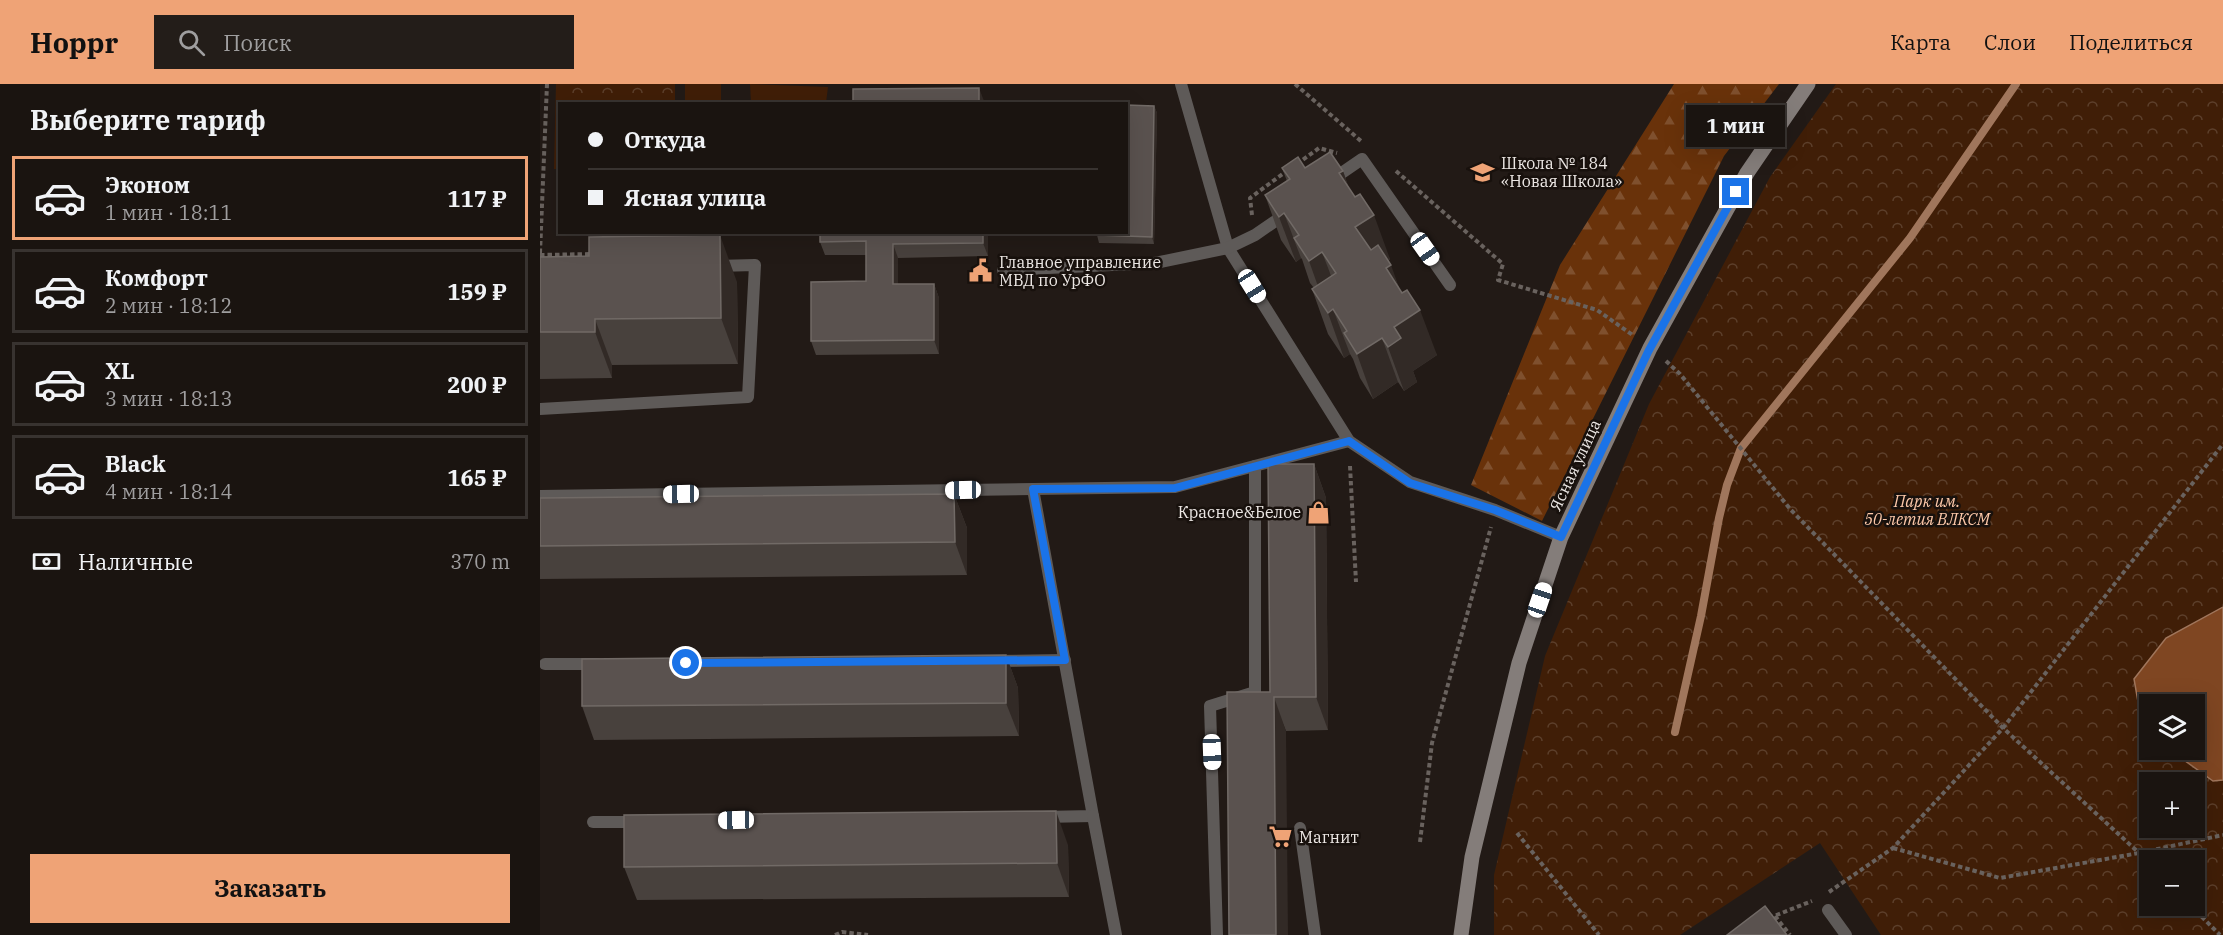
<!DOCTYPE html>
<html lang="ru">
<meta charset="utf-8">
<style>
:root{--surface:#1a1410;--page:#231d19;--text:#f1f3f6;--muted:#9f9e9f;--line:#383330;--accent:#efa376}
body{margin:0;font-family:"IBM Plex Serif",serif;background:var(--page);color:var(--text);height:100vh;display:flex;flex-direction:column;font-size:22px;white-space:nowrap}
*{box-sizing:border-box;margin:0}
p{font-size:20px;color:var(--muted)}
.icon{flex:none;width:33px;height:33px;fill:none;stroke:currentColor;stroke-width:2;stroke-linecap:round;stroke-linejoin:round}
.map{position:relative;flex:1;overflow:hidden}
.details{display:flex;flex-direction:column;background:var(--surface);width:540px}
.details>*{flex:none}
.hud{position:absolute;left:18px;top:18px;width:570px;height:132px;border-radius:0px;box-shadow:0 6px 24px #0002,0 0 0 2px var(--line);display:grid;align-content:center;height:132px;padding:0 30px;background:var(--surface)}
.tools{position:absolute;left:1599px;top:610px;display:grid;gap:12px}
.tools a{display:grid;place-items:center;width:66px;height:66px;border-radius:0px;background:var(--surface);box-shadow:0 6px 24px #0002,0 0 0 2px var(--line);font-size:30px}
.end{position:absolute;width:27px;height:27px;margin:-14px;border:8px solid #1a73e8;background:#fff;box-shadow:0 0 0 3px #fff}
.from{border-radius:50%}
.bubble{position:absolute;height:42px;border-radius:0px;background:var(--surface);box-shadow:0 6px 24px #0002,0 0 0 2px var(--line);font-size:20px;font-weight:800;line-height:42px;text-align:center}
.car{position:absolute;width:18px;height:36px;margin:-18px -9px;border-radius:8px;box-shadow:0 0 4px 2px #0007;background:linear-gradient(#fff 24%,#345 0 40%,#fff 0 76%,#345 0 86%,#fff 0)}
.hud b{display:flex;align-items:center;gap:21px;height:57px;font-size:22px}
.hud b+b{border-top:2px solid var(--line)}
.hud i{width:15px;height:15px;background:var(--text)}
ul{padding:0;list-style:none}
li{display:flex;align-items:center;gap:18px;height:84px;margin:0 12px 9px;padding:0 18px;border:3px solid var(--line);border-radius:0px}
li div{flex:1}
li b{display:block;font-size:22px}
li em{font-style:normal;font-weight:800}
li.on{border-color:var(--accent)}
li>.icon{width:54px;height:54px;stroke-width:1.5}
h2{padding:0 30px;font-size:27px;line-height:72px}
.pay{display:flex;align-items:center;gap:15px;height:66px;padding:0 30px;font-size:22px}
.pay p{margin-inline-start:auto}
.button{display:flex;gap:12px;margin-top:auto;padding:12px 30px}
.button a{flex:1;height:69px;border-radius:0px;background:var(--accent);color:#111;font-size:24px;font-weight:800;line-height:69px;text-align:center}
header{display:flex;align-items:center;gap:36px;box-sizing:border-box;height:84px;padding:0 30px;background:var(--accent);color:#111}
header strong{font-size:28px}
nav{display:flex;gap:33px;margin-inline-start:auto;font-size:21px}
.search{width:420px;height:54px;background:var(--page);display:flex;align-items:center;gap:15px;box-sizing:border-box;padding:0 21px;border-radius:0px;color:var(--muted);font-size:22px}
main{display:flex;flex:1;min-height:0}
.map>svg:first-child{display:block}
.grass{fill:#401e07}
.forest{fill:url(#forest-firs)}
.park{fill:url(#park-crowns);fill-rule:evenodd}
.water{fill:#7f4622;stroke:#a0765c;stroke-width:1.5}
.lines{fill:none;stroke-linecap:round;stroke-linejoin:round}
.stream{stroke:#a0765c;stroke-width:8}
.path{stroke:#69625e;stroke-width:4;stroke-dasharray:4.5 3;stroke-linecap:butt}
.lane{stroke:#5e5a58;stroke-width:12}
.secondary{stroke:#847d7a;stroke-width:15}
.wall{fill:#48413d}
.shaded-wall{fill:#322a26}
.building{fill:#5a524f;stroke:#716a66;stroke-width:1.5}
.route{stroke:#1a73e8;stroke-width:8}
.labels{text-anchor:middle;stroke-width:5;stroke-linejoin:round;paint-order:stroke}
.poi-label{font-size:16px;fill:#ece7e4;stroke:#18110d;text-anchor:start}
.street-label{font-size:16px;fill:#ece7e4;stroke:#18110d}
.park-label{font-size:16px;font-style:italic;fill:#fdc8a9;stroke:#18110d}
</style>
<header>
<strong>Hoppr</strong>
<div class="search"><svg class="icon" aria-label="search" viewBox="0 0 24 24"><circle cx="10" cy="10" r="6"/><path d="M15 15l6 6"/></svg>Поиск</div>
<nav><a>Карта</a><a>Слои</a><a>Поделиться</a></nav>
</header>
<main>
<section class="details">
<h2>Выберите тариф</h2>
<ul>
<li class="on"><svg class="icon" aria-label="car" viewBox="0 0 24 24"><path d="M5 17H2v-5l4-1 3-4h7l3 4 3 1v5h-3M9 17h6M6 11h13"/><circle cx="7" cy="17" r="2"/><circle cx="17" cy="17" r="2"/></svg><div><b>Эконом</b><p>1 мин · 18:11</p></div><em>117 ₽</em></li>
<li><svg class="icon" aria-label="car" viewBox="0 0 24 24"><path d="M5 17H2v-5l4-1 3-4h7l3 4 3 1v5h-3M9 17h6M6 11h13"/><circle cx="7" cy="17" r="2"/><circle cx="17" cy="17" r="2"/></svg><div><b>Комфорт</b><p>2 мин · 18:12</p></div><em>159 ₽</em></li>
<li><svg class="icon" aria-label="car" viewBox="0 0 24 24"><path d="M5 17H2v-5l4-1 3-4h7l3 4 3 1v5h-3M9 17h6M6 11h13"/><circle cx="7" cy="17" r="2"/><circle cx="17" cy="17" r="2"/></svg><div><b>XL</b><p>3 мин · 18:13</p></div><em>200 ₽</em></li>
<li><svg class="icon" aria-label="car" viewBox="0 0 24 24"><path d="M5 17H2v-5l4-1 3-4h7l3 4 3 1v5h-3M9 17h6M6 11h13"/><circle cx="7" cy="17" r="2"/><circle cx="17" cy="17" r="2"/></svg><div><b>Black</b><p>4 мин · 18:14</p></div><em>165 ₽</em></li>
</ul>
<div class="pay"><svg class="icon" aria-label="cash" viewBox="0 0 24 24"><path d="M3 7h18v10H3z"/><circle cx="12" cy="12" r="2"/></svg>Наличные<p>370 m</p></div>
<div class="button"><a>Заказать</a></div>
</section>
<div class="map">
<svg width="1683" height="851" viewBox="0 0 1683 851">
<defs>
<pattern id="forest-firs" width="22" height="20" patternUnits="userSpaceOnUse" patternTransform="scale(1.5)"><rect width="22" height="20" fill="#69320a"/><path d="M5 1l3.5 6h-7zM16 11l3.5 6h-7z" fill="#7f502e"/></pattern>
<pattern id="park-crowns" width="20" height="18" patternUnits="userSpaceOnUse" patternTransform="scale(1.5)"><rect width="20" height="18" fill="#401e07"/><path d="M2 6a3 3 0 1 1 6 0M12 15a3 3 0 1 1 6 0" fill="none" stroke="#5c3f2b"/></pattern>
</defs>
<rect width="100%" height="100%" fill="#221a16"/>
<g class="grass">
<rect x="145" y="0" width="36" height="19"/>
<path d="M210,0L288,3L286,19H211Z"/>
</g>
<path class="forest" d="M1134,0H1239L1184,72L1002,437L931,401L1020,181Z"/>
<g class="park">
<path d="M16,0H135V19L20,20L19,85H14Z"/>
<path d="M1296,0H1683V851H1341L1280,759L1140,851H954V791L1005,572L1109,320L1230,93ZM1610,621H1654V666H1610ZM1610,699H1654V744H1610ZM1610,777H1654V822H1610Z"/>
</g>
<path class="water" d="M1683,523V696L1673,697L1630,666H1654V621H1610L1609,651L1603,646L1594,595L1626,554Z"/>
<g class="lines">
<path class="stream" d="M1135,648L1161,532L1179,434L1187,401L1201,364L1370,154L1476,0"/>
<g class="path">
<path d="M755,0L821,57"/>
<path d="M757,80L779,64L797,69"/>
<path d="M856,87L963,180L958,196L1057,226L1094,252"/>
<path d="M712,131L710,114L748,86"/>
<path d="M0,169L7,0"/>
<path d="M0,171L53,170"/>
<path d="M1126,277L1140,290L1251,426L1463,644L1610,779"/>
<path d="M810,382L816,498"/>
<path d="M977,749L1059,851"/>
<path d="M880,758L892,659L951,443"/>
<path d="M1353,764L1460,794L1599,769L1683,751"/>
<path d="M1289,808L1353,764L1463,644L1683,360"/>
<path d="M1651,822L1680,851"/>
<path d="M1235,832L1250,851"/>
<path d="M1229,834L1272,817"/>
<path d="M295,851L302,848L328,851"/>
</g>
<g class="lane">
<path d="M641,0L688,164L809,357L870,398L955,426L1021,453"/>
<path d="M790,97L822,75L910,201"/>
<path d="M463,186L615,179L688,164L715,151L747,129"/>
<path d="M0,325L208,313L215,181L176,182"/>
<path d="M493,405L553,732L502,733"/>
<path d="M0,412L635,403L809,357"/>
<path d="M453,577L525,576"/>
<path d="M5,580H57"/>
<path d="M553,732L576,851"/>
<path d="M53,738H100"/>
<path d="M760,744L775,851"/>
<path d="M1288,826L1306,851"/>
<path d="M677,851L670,622L715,608V382"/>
</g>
<path class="secondary" d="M921,851L932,773L979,579L1021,453L1110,264L1207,89L1268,0"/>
</g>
<g class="wall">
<path d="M614,22L617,29L614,160L559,159L557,151Z"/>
<path d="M742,84H765L803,87L809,105L850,175L848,177L860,206L897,271L873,287L877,298L864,307L858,298L833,315L820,294L813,275L810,270L804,274L788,250L772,205L774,204L770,199L762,175L761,174L756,178L741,156L725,111L747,97Z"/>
<path d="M280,148H448V172L358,174V200H394L399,214V270L276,271L271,257L326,197V171H285L280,158Z"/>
<path d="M0,173L197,198L198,280L72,281V294L0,295Z"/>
<path d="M774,380L786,414L788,646L746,647L730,608Z"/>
<path d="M414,410L427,444V491L0,495V414Z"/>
<path d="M466,571L478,604L479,652L54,656L42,622Z"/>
<path d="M528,761L529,813L97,816L84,783Z"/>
</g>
<g class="shaded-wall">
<path d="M439,4L444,17V20H439Z"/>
<path d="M614,22L617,29L614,160L612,153Z"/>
<path d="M803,87L819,132L799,89Z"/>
<path d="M744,129L761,174L756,178L739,133Z"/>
<path d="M834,131L850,175L832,188L815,143Z"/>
<path d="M443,148H448V172L443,159Z"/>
<path d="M180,151L197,198L198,280L181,234Z"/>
<path d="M353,160L358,174V214L353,200Z"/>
<path d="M782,168L799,213L785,222L769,177Z"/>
<path d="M851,181L867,226L846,184Z"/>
<path d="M394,200L399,214V270L394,256Z"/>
<path d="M793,225L810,270L804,274L788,229Z"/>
<path d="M880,226L897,271L873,287L877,298L864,307L848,263L854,243Z"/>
<path d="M55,235L72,281V294L55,248Z"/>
<path d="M842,254L858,298L833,315L817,270Z"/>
<path d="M774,380L786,414L788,646L776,613Z"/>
<path d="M414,410L427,444V491L415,458Z"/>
<path d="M466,571L478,604L479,652L466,619Z"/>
<path d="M734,613L746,647L748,851H736Z"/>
<path d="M516,727L528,761L529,813L517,779Z"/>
</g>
<g class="building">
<path d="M439,4V20H313V5Z"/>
<path d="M586,21L614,22L612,153L557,151V148H586Z"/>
<path d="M790,68L803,87L799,89L815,113L820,110L834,131L815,143L831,166L838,161L851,181L846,184L862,209L867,206L880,226L854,243L861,254L848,263L842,254L817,270L804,249L807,247L793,225L788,229L772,205L796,189L782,168L769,177L754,154L759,151L744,129L739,133L725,111L750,95L742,84L758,73L765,84Z"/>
<path d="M280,148H443V159L353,160V200H394V256L271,257V198L326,197V157L280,158Z"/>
<path d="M180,151L181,234L55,235V248H0V173L49,172V153Z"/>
<path d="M728,380H774L776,613H734L736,851H689L687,608H730Z"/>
<path d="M414,410L415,458L0,462V414Z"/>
<path d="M466,571V619L42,622V575Z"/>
<path d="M516,727L517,779L84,783V731Z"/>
<path d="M1225,822L1247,851H1187Z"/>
</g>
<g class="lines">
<path class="route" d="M146,579L525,576L493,405L635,404L809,357L870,399L955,426L1021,453L1108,268L1196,108"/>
</g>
<defs>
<symbol id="school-bare" viewBox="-9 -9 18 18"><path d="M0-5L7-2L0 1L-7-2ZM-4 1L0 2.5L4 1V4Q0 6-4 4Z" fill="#efa376" stroke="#18110d" stroke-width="2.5" paint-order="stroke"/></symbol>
<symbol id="civic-bare" viewBox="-9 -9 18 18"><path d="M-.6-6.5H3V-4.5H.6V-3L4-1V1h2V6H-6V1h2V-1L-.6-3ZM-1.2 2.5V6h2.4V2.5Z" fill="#efa376" stroke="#18110d" stroke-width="2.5" paint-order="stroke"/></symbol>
<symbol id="shop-bare" viewBox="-9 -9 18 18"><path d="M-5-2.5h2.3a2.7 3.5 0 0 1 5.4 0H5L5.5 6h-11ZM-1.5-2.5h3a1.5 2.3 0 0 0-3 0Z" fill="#efa376" stroke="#18110d" stroke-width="2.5" paint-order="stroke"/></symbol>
<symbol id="supermarket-bare" viewBox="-9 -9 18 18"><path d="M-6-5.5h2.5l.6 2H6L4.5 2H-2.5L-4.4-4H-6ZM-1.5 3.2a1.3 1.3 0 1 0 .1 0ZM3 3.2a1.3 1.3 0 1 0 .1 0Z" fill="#efa376" stroke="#18110d" stroke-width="2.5" paint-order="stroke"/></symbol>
</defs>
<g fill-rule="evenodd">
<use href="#school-bare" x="926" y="72" width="33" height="33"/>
<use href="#civic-bare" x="424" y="170" width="33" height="33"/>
<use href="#shop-bare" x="762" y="412" width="33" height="33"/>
<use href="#supermarket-bare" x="724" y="736" width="33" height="33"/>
</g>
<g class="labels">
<g class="poi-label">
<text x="961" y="85">Школа № 184<tspan x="961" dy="18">«Новая Школа»</tspan></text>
<text x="459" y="184">Главное управление<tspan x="459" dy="18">МВД по УрФО</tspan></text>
<text x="761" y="434" text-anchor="end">Красное&amp;Белое</text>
<text x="759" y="759">Магнит</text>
</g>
<g class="street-label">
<text transform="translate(1035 381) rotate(-65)" y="6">Ясная улица</text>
</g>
<g class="park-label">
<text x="1387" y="423">Парк им.<tspan x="1387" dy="18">50-летия ВЛКСМ</tspan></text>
</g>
</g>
</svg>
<div class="tools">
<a><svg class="icon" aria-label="layers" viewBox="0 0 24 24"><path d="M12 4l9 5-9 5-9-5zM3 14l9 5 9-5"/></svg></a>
<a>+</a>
<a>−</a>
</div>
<i class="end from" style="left:146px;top:579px"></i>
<i class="end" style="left:1196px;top:108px"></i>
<div class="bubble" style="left:1146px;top:21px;width:99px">1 мин</div>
<i class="car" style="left:885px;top:165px;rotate:145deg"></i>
<i class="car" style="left:712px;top:202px;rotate:148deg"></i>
<i class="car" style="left:423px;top:406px;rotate:269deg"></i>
<i class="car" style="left:141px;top:410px;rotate:269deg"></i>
<i class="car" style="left:1000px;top:516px;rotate:19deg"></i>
<i class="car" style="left:672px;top:668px;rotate:178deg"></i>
<i class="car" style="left:196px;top:736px;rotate:269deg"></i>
<div class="hud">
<b><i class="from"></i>Откуда</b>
<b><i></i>Ясная улица</b>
</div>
</div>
</main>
